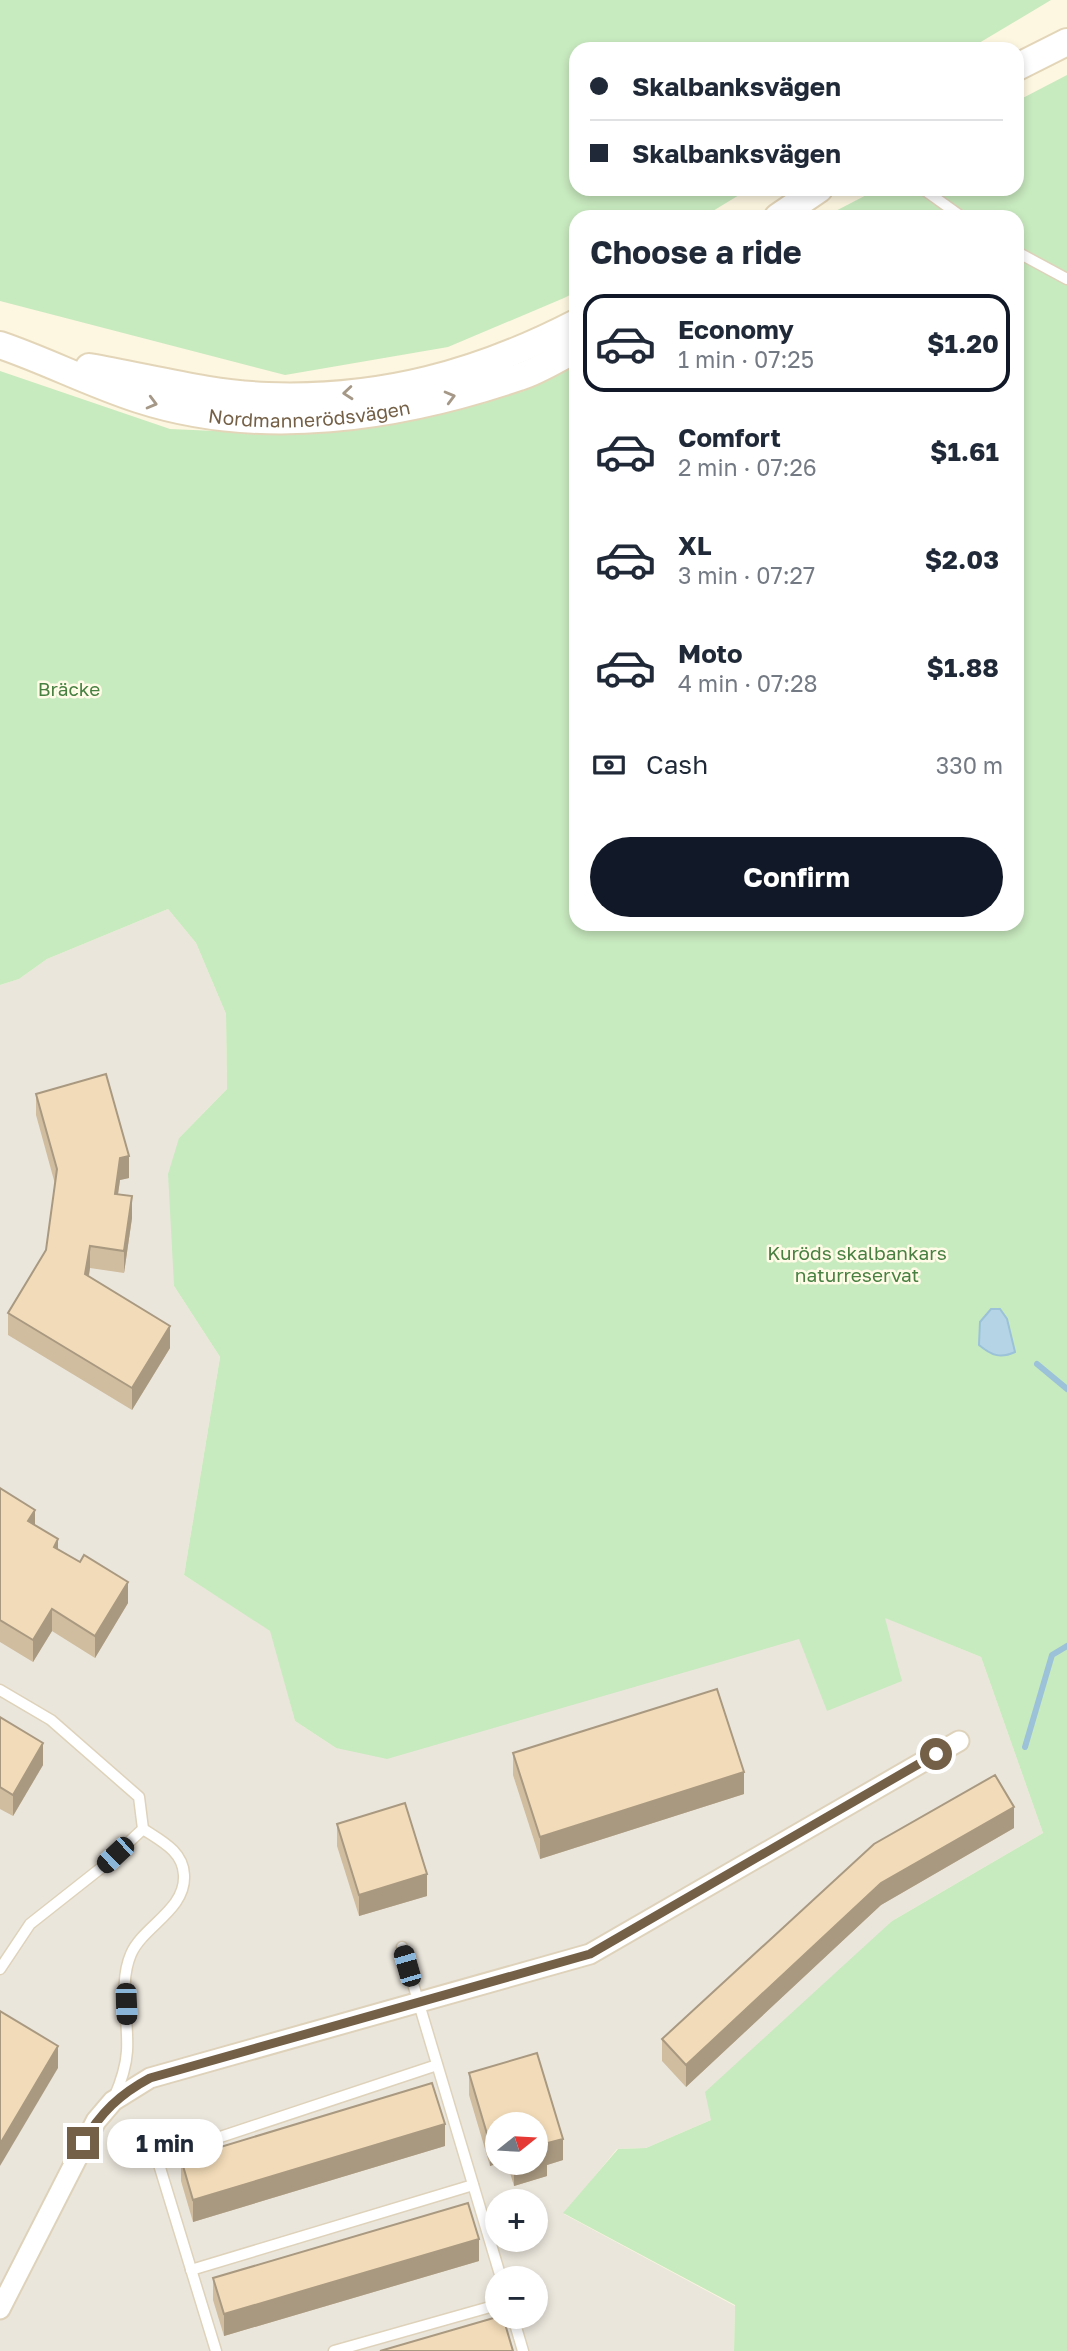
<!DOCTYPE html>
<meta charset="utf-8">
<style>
:root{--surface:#fff;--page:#f2f2f3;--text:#1f2937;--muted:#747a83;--line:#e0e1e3;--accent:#111827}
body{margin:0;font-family:"Golos Text",sans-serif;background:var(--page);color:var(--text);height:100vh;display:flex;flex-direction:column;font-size:26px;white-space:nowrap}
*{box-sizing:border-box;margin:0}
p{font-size:23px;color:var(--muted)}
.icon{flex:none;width:38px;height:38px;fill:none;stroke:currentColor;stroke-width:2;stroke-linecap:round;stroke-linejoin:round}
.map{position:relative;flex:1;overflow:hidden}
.sheet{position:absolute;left:569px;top:210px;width:455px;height:721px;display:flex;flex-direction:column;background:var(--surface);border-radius:21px;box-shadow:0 4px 10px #0003}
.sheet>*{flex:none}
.hud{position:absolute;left:569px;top:42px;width:455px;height:154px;border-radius:21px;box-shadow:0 4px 10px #0003;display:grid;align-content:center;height:154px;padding:0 21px;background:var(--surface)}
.needle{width:46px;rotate:72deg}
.controls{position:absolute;left:485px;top:2112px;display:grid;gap:14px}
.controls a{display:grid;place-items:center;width:63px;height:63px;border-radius:50%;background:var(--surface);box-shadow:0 4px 10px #0003;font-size:35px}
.end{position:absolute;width:32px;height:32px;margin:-16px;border:9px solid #746047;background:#fff;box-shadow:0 0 0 4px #fff}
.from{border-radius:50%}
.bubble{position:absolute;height:49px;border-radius:24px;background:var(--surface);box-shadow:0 4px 10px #0003;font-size:23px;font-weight:700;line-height:49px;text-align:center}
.car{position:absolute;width:21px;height:42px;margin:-21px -10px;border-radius:9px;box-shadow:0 0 5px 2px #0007;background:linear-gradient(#222 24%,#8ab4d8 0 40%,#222 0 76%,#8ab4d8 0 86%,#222 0)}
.hud b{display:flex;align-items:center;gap:24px;height:66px;font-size:26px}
.hud b+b{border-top:2px solid var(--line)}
.hud i{width:18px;height:18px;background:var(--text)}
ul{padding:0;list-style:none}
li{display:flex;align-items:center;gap:21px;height:98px;margin:0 14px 10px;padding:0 7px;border:4px solid transparent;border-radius:21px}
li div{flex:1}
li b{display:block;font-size:26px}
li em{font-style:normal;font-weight:700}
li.on{border-color:var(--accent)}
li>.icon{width:63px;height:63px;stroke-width:1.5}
h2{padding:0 21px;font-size:32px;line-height:84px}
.pay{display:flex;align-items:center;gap:18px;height:77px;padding:0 21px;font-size:26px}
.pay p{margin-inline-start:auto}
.button{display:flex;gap:14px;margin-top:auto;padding:14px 21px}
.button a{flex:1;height:80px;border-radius:42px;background:var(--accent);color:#fff;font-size:28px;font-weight:700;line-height:80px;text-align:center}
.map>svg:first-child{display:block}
.industrial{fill:#ebe6dc;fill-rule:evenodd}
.green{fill:#c8eabf}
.water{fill:#b5d5e6;stroke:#9bc2d8;stroke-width:2}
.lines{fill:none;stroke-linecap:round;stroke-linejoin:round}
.stream{stroke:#9bc2d8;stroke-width:6}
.lane-casing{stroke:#ded2ba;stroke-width:13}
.street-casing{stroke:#ded2ba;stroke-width:23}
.secondary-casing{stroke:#e3d5b8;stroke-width:30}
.lane{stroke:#fff;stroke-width:10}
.street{stroke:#fff;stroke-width:19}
.secondary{stroke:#fff;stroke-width:26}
.wall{fill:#d0bc9e}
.shaded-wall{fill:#a99981}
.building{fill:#f2dbb8;stroke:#a99981;stroke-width:2}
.oneway{stroke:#a59887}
.route{stroke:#746047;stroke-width:9}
.labels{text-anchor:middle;stroke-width:5;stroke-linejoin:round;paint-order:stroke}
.street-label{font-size:19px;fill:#746047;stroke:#fffbe7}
.park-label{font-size:19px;fill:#478041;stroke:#fffbe7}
</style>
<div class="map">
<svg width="1067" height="2351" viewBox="0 0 1067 2351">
<rect width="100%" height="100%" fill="#fdf7e1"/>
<path class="industrial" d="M168,909L196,943L226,1014L227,1089L179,1138L174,1286L220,1357L184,1575L271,1631L295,1721L336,1748L884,1617L981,1657L1043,1833L892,1921L711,2120L646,2148L617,2149L564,2214L735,2306L734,2351H0V985L19,979L47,959ZM497,2124H536V2163H497ZM497,2202H536V2240H497ZM497,2278H536V2317H497Z"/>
<g class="green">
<path d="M0,0H1051L969,49H576V189H749L703,217H576V292L564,298L448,347L285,375L0,301Z"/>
<path d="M1067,75V2351H734L735,2305L563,2213L618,2149L646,2148L711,2120L705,2092L892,1921L1043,1833L981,1657L885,1618L902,1681L827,1711L799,1639L387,1759L336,1748L295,1721L270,1631L184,1575L220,1357L174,1286L168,1174L179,1138L227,1089L226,1014L196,943L168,909L47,959L19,979L0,985V371L170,429L282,434L378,426L485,403L553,376L576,363V924H1017V217H824L878,189H1017V101Z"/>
</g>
<path class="water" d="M991,1309H1000L1007,1319L1015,1352C1000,1359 991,1355 979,1345L980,1322Z"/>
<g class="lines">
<g class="stream">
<path d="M1037,1364L1067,1389"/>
<path d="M1025,1747L1052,1655L1067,1646"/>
</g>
<defs>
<g id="lane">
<path d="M923,189L962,217"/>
<path d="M1017,252L1067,279"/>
<path d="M0,1690L51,1720L139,1797L143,1829L101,1868L30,1924L0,1969"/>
<path d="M402,1947L501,2278"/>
<path d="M114,2098C121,2082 126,2068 127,2051C129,2019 118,1984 131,1954C143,1926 186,1910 184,1875C183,1851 161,1841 143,1829"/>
<path d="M191,2270L473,2185"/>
<path d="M513,2317L523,2351"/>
<path d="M216,2351L157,2158L437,2065"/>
<path d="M334,2351L497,2305"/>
</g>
<path id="street" d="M0,2309L96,2121L113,2101L150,2078L590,1954L959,1741"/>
<g id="secondary">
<path d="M1017,67L1067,42"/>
<path d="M778,217L819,189"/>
<path id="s1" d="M0,345C47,361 91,384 138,399C261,439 399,418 519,377C538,371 557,359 576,349"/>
<path d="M89,367C148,377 208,394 268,396C380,400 477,374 576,323"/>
</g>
</defs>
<use href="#lane" class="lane-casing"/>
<use href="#street" class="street-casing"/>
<use href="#secondary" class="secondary-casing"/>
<use href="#lane" class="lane"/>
<use href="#street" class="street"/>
<use href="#secondary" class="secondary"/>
</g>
<g class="wall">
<path d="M36,1094L129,1178L120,1180L118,1194L132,1218L124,1273L90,1268L89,1276L170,1348L132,1410L8,1335V1313L46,1250L55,1184L36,1115Z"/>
<path d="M0,1488L58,1549L128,1603L95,1658L52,1631L33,1662L0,1642Z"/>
<path d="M0,1717L43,1765L13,1816L0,1809Z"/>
<path d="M513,1753L744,1794L540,1859L513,1775Z"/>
<path d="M337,1824L427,1896L359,1916L337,1846Z"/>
<path d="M1014,1828L881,1905L686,2087L662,2061V2039L874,1844Z"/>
<path d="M469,2073L563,2160L547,2165V2176L514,2186L507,2163H536L497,2124V2163H499L490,2166L469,2095Z"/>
<path d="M445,2146L193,2222L181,2181V2159Z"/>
<path d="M479,2261L224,2336L213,2300V2278Z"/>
</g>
<g class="shaded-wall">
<path d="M129,1156V1178L120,1180L115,1215V1194L120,1158Z"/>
<path d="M132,1196V1218L124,1273V1251Z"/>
<path d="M90,1246V1268L85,1296V1274Z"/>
<path d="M170,1326V1348L132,1410V1388Z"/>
<path d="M35,1510V1532L28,1521Z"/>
<path d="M58,1539V1561L54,1547Z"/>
<path d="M128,1582V1603L95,1658V1636Z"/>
<path d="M52,1609V1631L33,1662V1640Z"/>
<path d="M43,1743V1765L13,1816V1795Z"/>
<path d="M744,1772V1794L540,1859V1837Z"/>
<path d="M1014,1807V1828L881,1905L686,2087V2065L881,1883Z"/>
<path d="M427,1874V1896L359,1916V1895Z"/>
<path d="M58,2046V2068L0,2166V2144Z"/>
<path d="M445,2124V2146L193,2222V2200Z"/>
<path d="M563,2139V2160L547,2165V2176L514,2186V2164L536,2163V2158L544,2144Z"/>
<path d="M497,2142V2163H499L490,2166V2144Z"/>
<path d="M479,2239V2261L224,2336V2314Z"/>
</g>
<g class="building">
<path d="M106,1074L129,1156L120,1158L115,1194L132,1196L124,1251L90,1246L85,1274L170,1326L132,1388L8,1313L46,1250L57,1169L36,1094Z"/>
<path d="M0,1488L35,1510L28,1521L58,1539L54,1547L80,1562L84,1555L128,1582L95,1636L52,1609L33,1640L0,1620Z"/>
<path d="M717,1689L744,1772L540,1837L513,1753Z"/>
<path d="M0,1717L43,1743L13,1795L0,1787Z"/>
<path d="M995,1775L1014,1807L881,1883L686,2065L662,2039L874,1844Z"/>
<path d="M405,1803L427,1874L359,1895L337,1824Z"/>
<path d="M0,2011L58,2046L0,2144Z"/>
<path d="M537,2053L563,2139L544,2144L547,2154L536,2158V2124H497V2142L490,2144L469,2073Z"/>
<path d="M432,2083L445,2124L193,2200L181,2159Z"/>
<path d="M468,2203L479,2239L224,2314L213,2278Z"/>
<path d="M497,2317H503L513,2351H380Z"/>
</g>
<defs><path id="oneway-chevron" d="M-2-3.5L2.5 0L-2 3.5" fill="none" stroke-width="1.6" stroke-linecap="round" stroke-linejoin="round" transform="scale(1.75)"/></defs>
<g class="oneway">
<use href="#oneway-chevron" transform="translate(348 393) rotate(175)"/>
<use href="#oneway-chevron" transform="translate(450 397) rotate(-15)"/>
<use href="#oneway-chevron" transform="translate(152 403) rotate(15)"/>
</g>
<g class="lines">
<path class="route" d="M83,2143C100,2113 120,2094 150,2078L590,1954L936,1754"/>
</g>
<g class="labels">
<g class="street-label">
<text dy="7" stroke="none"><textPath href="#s1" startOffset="322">Nordmannerödsvägen</textPath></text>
</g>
<g class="park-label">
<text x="69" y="696">Bräcke</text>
<text x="857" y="1260">Kuröds skalbankars<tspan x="857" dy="22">naturreservat</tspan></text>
</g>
</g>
</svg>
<div class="controls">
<a><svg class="needle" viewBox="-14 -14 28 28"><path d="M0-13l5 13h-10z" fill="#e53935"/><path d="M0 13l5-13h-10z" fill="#747a83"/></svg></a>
<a>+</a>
<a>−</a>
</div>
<i class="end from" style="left:936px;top:1754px"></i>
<i class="end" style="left:83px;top:2143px"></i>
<div class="bubble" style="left:107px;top:2119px;width:116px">1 min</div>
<i class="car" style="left:115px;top:1855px;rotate:227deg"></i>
<i class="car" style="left:407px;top:1966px;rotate:344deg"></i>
<i class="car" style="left:126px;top:2004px;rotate:178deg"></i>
<div class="hud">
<b><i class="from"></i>Skalbanksvägen</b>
<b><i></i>Skalbanksvägen</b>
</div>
<section class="sheet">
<h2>Choose a ride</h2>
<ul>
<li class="on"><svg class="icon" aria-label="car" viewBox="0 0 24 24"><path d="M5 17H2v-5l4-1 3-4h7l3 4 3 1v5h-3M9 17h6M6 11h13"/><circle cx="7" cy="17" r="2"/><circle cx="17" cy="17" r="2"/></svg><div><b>Economy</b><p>1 min · 07:25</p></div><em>$1.20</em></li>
<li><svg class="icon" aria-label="car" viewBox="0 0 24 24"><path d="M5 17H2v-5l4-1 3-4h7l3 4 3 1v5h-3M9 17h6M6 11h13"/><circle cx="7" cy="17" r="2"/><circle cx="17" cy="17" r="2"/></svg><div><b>Comfort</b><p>2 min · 07:26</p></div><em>$1.61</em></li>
<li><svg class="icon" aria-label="car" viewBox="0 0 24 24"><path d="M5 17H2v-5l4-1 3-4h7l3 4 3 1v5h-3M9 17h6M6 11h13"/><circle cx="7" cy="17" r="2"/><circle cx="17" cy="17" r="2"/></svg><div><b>XL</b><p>3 min · 07:27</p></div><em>$2.03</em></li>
<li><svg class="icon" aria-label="car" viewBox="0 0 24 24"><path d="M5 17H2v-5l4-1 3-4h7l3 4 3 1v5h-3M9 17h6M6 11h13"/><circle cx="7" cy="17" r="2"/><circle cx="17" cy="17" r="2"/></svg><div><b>Moto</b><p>4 min · 07:28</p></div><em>$1.88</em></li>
</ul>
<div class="pay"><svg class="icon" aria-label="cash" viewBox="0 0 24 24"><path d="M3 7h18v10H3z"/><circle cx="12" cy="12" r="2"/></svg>Cash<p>330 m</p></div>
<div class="button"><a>Confirm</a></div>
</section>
</div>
